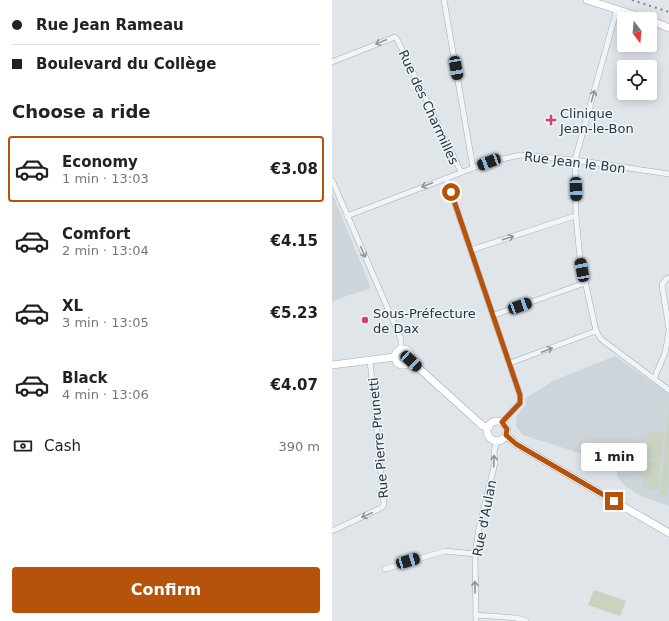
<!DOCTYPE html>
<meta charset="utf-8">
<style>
:root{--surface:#fff;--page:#f6f6f6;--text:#222;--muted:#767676;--line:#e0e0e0;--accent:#b45309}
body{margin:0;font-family:"DejaVu Sans",sans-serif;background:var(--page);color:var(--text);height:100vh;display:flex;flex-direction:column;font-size:15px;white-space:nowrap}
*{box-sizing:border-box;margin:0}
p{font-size:13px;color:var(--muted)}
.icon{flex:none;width:22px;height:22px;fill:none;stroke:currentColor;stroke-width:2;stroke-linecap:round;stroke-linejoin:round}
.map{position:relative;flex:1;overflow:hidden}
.drawer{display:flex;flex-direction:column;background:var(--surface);width:332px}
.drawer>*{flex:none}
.guide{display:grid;align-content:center;height:88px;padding:0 12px;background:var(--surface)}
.needle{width:26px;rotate:164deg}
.controls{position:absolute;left:285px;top:12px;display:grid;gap:8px}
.controls a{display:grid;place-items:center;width:40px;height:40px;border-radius:4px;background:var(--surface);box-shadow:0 2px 10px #0003;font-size:20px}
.end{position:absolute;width:18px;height:18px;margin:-9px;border:5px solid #b45309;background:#fff;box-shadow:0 0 0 2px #fff}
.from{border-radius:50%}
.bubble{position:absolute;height:28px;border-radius:4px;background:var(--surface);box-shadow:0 2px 10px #0003;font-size:13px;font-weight:700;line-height:28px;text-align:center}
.car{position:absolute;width:12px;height:24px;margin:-12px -6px;border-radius:5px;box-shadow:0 0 3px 1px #0007;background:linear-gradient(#222 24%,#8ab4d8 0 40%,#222 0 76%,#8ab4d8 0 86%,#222 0)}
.guide b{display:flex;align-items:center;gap:14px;height:38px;font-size:15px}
.guide b+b{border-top:1px solid var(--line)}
.guide i{width:10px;height:10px;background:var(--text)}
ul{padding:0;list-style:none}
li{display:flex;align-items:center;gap:12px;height:66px;margin:0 8px 6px;padding:0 4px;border:2px solid transparent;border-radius:4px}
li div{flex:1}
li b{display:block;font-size:15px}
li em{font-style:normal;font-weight:700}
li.active{border-color:var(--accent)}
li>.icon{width:36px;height:36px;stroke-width:1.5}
h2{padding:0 12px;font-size:18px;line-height:48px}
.pay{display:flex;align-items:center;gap:10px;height:44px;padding:0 12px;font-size:15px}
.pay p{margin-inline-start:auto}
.cta{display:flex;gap:8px;margin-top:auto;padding:8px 12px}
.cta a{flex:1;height:46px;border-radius:4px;background:var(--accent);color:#fff;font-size:16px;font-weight:700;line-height:46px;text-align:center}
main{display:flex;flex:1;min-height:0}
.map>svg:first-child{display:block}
.built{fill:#cdd5db}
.green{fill:#c9d3c0}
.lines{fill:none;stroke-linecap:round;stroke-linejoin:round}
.street-casing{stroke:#a4adb3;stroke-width:6}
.secondary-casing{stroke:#a4adb3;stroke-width:8}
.street{stroke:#f2f5f7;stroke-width:5}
.secondary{stroke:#fff;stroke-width:7}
.rail{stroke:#788894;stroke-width:2;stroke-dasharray:2 4;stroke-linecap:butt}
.oneway{stroke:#8c969c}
.route{stroke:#b45309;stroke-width:5}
.poi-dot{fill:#d43e73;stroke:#eff4f7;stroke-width:1.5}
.labels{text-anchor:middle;stroke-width:3;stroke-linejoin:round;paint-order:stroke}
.street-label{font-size:13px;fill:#273641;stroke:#eff4f7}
.poi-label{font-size:13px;fill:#273641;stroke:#eff4f7;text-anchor:start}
</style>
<main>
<section class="drawer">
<div class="guide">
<b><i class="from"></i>Rue Jean Rameau</b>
<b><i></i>Boulevard du Collège</b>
</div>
<h2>Choose a ride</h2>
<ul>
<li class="active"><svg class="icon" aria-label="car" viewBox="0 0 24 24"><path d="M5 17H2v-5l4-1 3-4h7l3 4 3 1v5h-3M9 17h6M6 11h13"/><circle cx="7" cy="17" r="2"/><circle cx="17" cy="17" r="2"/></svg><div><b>Economy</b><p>1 min · 13:03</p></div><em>€3.08</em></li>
<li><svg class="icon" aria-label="car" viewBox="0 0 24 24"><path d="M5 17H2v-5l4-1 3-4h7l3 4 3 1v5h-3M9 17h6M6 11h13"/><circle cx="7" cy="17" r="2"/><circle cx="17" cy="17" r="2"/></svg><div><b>Comfort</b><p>2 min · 13:04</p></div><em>€4.15</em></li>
<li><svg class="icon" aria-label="car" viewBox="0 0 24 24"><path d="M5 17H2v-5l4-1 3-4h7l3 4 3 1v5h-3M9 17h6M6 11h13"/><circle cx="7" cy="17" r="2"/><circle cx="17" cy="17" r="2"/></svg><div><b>XL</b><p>3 min · 13:05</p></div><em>€5.23</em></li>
<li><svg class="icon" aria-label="car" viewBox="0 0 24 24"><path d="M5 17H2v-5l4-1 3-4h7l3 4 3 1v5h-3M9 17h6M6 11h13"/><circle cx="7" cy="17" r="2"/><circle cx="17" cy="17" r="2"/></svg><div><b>Black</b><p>4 min · 13:06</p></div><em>€4.07</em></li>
</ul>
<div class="pay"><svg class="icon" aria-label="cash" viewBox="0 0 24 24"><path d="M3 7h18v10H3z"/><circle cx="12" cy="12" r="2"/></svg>Cash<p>390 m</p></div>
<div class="cta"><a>Confirm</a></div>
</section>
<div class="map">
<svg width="337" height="621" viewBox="0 0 337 621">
<rect width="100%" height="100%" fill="#dfe5e9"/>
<g class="built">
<path d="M0,193L39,288L6,299L0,302Z"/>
<path d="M283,356L337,394V506L309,496L293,486L287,479L282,464L191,435L184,426L185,415L194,405V398L223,380Z"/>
</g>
<g class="green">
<path d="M337,407V460L336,473L337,489L335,486L334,495H328Z"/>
<path d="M317,431L332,433L329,460L314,459Z"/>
<path d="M313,461L328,462L326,490L311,488Z"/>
<path d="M262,590L294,601L288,616L256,605Z"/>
</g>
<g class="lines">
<defs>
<g id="street">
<path d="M112,0L141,168"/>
<path d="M285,9L243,160L244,217L248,258L264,331L269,339L337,390"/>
<path d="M0,62L63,37L65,39L129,172"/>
<path d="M114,178L188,395V403L170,422"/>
<path d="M0,180L69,339V350"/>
<path d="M15,216L157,162L188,155L243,160L337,174"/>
<path d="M139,250L240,217H244"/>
<path d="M337,278L334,279L330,285L337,329"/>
<path d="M162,315L253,283"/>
<path d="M178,363L264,331"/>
<path d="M322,379L333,353L337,332"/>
<path d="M0,531L49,508L52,505L38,360"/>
<path d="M53,569L113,551L143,554"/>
<path d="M144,615L184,618L194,621"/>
<path d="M144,621L143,554L147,528L163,463L162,452L165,440"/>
</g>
<g id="secondary">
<path d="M255,0L315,19"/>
<path d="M318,20L337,28"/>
<circle cx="71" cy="357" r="8"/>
<path d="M79,361L143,419L151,426L157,427"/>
<path d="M0,365L63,357"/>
<circle cx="165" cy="431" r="10"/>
<path d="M174,435L184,444L337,533"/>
</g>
</defs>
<use href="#street" class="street-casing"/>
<use href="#secondary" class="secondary-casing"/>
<use href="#street" class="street"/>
<use href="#secondary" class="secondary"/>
<path class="rail" d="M300,0L337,12"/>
</g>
<defs><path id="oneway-shaft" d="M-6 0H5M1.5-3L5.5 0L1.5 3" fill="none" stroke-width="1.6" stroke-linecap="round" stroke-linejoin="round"/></defs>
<g class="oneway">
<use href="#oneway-shaft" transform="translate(49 42) rotate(158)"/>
<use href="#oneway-shaft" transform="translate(261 96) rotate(-74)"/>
<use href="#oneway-shaft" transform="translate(95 185) rotate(159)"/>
<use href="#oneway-shaft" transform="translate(176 238) rotate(-18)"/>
<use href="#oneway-shaft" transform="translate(31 252) rotate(67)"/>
<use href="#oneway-shaft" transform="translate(215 350) rotate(-21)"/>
<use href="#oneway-shaft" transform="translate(162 461) rotate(-89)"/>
<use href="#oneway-shaft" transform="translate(35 515) rotate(155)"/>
<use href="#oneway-shaft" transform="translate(143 587) rotate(-91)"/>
</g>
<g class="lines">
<path class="route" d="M119,192L188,395V403L170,422L175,429L174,435L184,444L282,501"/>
</g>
<g class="poi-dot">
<path d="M217 114h4v4h4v4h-4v4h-4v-4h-4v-4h4z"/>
<circle cx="33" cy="320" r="4"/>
</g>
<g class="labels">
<g class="street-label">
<text transform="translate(97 107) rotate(65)" y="5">Rue des Charmilles</text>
<text transform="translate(243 162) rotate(7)" y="5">Rue Jean le Bon</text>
<text transform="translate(46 438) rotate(-95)" y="5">Rue Pierre Prunetti</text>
<text transform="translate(152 518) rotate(-79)" y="5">Rue d'Aulan</text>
</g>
<g class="poi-label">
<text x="228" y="118">Clinique<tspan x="228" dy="15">Jean-le-Bon</tspan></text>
<text x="41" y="318">Sous-Préfecture<tspan x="41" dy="15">de Dax</tspan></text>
</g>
</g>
</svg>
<div class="controls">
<a><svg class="needle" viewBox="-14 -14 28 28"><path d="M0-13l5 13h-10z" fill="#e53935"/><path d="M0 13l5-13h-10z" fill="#767676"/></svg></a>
<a><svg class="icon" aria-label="locate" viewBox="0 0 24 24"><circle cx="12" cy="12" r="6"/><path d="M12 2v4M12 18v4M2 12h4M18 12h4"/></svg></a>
</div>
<i class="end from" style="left:119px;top:192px"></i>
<i class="end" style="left:282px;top:501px"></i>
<div class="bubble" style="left:249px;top:443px;width:66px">1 min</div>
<i class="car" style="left:124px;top:68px;rotate:170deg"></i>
<i class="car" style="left:157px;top:162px;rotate:249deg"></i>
<i class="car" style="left:244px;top:189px;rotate:178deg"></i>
<i class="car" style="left:250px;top:270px;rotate:349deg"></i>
<i class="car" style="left:188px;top:306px;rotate:70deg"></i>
<i class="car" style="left:79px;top:361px;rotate:133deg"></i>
<i class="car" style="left:76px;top:561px;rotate:74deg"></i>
</div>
</main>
